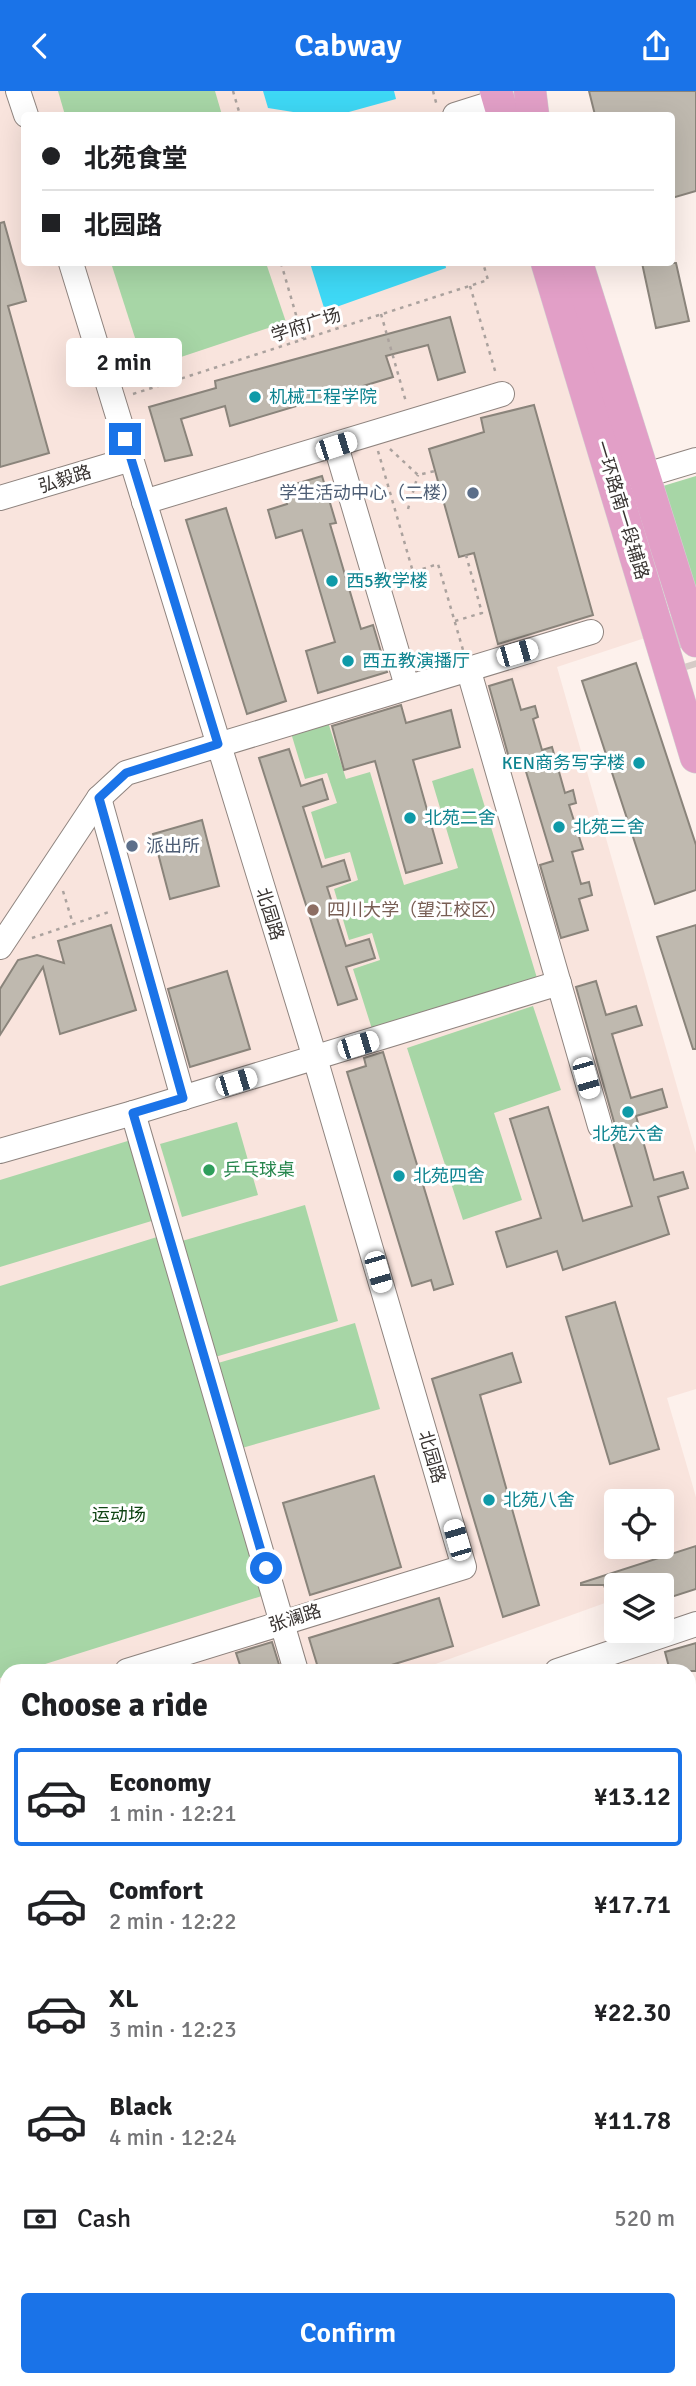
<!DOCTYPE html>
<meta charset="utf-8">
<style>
:root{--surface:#fff;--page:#f2f2f2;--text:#202124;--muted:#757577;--line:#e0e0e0;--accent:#1a73e8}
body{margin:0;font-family:Signika,"Noto Sans SC",sans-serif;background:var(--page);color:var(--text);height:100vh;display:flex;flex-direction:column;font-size:26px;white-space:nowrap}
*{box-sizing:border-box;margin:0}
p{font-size:23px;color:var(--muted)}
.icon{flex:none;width:38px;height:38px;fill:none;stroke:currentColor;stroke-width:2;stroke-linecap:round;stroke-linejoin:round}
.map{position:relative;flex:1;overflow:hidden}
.sheet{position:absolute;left:0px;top:1573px;width:696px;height:723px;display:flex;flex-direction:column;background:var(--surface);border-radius:21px 21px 0 0;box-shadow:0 7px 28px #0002}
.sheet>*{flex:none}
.top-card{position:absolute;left:21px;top:21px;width:654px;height:154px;border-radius:7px;box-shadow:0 7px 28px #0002;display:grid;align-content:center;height:154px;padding:0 21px;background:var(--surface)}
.buttons{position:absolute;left:604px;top:1398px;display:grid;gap:14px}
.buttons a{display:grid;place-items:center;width:70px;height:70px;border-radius:7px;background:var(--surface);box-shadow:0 7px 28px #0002;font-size:35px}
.end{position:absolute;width:32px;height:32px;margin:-16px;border:9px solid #1a73e8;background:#fff;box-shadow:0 0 0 4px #fff}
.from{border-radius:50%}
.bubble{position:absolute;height:49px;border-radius:7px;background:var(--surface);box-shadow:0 7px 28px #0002;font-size:23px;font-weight:600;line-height:49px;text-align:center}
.car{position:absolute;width:21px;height:42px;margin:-21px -10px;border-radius:9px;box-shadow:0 0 5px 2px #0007;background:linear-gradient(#fff 24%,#345 0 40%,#fff 0 76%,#345 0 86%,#fff 0)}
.top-card b{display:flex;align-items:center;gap:24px;height:66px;font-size:26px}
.top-card b+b{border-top:2px solid var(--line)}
.top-card i{width:18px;height:18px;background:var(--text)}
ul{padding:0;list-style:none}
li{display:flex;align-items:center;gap:21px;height:98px;margin:0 14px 10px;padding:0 7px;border:4px solid transparent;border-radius:7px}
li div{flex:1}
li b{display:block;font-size:26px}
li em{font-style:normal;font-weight:600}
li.selected{border-color:var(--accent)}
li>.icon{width:63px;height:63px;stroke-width:1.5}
h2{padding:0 21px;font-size:32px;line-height:84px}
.pay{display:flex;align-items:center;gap:18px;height:77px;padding:0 21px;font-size:26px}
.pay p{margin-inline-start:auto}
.action{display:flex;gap:14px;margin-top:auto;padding:14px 21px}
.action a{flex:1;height:80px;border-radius:7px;background:var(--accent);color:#fff;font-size:28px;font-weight:600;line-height:80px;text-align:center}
header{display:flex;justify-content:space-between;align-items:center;height:91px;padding:0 21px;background:var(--accent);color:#fff;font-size:32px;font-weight:600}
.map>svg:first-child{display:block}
.built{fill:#f9e4dd;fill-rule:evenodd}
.green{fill:#a7d6a6}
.water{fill:#3ed8f5}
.building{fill:#bfb9af;stroke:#8a847b;stroke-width:2}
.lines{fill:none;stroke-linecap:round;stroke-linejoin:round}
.major-tunnel{stroke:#d6cbc7;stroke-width:32;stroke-dasharray:32 16;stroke-linecap:butt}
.minor-casing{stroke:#8f847f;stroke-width:26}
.major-casing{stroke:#d3d2d2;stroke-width:33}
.path{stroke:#aba29e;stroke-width:2.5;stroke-dasharray:3.5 5;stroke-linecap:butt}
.minor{stroke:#fff;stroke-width:24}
.major{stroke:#e29fc7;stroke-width:32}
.route{stroke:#1a73e8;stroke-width:9}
.culture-dot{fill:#0f9aa8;stroke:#fff;stroke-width:2.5}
.service-dot{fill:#5c6f8a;stroke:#fff;stroke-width:2.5}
.education-dot{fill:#8d6e63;stroke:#fff;stroke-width:2.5}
.leisure-dot{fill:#2e9e5b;stroke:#fff;stroke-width:2.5}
.labels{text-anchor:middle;stroke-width:6;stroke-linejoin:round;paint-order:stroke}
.street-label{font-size:18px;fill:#393432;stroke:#fff}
.culture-label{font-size:18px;fill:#0d838f;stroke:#fff;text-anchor:start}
.service-label{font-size:18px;fill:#4e5e75;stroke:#fff;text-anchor:end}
.education-label{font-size:18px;fill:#785e54;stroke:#fff;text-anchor:start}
.leisure-label{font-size:18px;fill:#27864d;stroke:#fff;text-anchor:start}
.park-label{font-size:18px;fill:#104514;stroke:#fff}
</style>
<header><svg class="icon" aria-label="back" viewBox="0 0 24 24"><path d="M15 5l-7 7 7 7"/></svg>Cabway<svg class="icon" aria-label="share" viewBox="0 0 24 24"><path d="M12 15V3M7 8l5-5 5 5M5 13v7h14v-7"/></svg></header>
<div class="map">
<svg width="696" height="2295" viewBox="0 0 696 2295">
<rect width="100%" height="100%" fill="#fdf1ec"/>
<g class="built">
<path d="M0,0H490L497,24H24V172H539L645,547L557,576L696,1062V1298L667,1307L696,1406V1480L655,1494H616V1508L416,1580H7V1697L0,1696ZM616,1410H662V1456H616Z"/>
<path d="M0,1725L7,1729V2140L0,2156Z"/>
<path d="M690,2219L696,2226V2295H602L594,2289H690Z"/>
<path d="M0,2259L7,2263V2289H52L63,2295H0Z"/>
<path d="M330,2289H546L542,2295H337Z"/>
</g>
<g class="green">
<path d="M58,0H215L222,24H65Z"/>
<path d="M111,172H266L286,231L145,278Z"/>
<path d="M696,385V511L663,395Z"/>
<path d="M328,631L346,688L370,681L404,794L458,777L432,690L473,677L537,887L372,938L353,878L380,869L372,842L349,849L334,798L358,789L350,761L325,768L311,721L337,712L327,682L305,688L291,642Z"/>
<path d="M533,915L561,999L494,1022L522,1109L463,1129L407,957Z"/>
<path d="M237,1031L258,1104L182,1126L160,1053Z"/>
<path d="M144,1045L168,1125L0,1176V1089Z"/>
<path d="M305,1114L338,1230L215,1266L182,1150Z"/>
<path d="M157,1146L268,1503L23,1580H7V1585L0,1587V1195Z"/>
<path d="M355,1232L380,1318L242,1357L218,1272Z"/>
</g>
<g class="water">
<path d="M263,0H394L396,8L338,24H312L268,17Z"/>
<path d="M310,172H445L446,177L325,220Z"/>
</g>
<g class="building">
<path d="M589,0H696V100L672,107V24H595Z"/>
<path d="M4,131L26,210L8,215L49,362L0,376V132Z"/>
<path d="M642,172H676L689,230L656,237Z"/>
<path d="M450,226L465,281L438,289L428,254L386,265L393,286L230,335L225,315L181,328L192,364L165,370L149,316L216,297L215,290Z"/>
<path d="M534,314L593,524L498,553L474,462L459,466L429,358L484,341L481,327Z"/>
<path d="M322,385L336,432L330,433L361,538L373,534L387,581L318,602L306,560L335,551L302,439L276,447L268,419L287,413L282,397Z"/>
<path d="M226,417L286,610L247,623L186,429Z"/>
<path d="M636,572L696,754V799L655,813L582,590Z"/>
<path d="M512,588L521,619L535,615L538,626L533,628L542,659L552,656L565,702L573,699L576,712L569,714L583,758L572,761L581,793L589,791L592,804L579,808L588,839L561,847L540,774L553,770L521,664L509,667L489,595Z"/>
<path d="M401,614L406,632L451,619L460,656L413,669L442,772L406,782L375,670L344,679L332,635Z"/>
<path d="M289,658L301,695L322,688L328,708L303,716L322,776L344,769L350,789L327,796L346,855L369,848L375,867L346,876L357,908L338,914L259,667Z"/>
<path d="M202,729L219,795L170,808L153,743Z"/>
<path d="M111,834L136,919L60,943L43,876L0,944V898L18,869L37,864L64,872L58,850Z"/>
<path d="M696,834V958H693L657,846Z"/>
<path d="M227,880L250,958L190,976L168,898Z"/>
<path d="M596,890L606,924L636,915L642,934L612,943L631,1007L662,998L667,1016L636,1025L654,1089L683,1081L688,1097L658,1106L669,1143L563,1179L557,1160L507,1176L496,1141L541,1127L510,1028L548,1016L583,1130L632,1115L611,1045L615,1038L614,1031L576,896Z"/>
<path d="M383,961L453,1193L434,1199L431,1189L412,1195L347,981L366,975L364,967Z"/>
<path d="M615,1211L659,1358L610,1373L566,1226Z"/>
<path d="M512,1262L521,1291L480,1304L539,1514L503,1526L432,1288Z"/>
<path d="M374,1385L401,1476L310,1504L283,1412Z"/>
<path d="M696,1455V1498L662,1509V1494H616V1522H613L604,1494H581V1492Z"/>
<path d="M439,1507L453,1555L372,1580H319L309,1547Z"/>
<path d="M272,1551L281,1580H242L236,1562Z"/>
<path d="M696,1552V1580H670L665,1561Z"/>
</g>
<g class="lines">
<path class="major-tunnel" d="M680,524L696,576"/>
<defs>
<g id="minor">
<path d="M18,0L26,24"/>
<path d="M455,24L499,10"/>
<path d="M71,172L315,967L464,1476L127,1580"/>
<path d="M336,355L407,595"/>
<path d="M626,390L696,369"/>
<path d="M0,407L131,368"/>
<path d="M144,411L502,303"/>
<path d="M468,577L600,1035"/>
<path d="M99,707L183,1007"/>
<path d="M0,856L99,707L126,682L591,541"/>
<path d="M133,1022L296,1580"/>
<path d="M0,1060L133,1022L559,892"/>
<path d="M557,1580L696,1533"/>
<path d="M0,1609L7,1610"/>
<path d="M690,2190L696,2197"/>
</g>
<g id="major">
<path d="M496,0L503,24"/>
<path d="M530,0L533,24"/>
<path d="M547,172L696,666"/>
<path d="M577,172L696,550"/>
</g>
</defs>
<use href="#minor" class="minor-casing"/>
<use href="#major" class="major-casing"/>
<g class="path">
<path d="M233,0L240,24"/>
<path d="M433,0L437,15"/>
<path d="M281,172L303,248"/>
<path d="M470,195L496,283"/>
<path d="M381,223L406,311"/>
<path d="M133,303L488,189L483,172"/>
<path d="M390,358L418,384L435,380"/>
<path d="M378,360L413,481L438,473L463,559"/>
<path d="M408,418L418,384"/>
<path d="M455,530L482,522L466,464"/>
<path d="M63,800L73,833"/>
<path d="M32,847L109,821"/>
</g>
<use href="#minor" class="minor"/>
<use href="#major" class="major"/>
</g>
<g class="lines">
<path class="route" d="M125,348L218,653L126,682L99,707L183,1007L133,1022L266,1477"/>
</g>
<g class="culture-dot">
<circle cx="255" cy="306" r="7"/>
<circle cx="332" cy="490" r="7"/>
<circle cx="348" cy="570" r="7"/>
<circle cx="639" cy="672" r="7"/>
<circle cx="410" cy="727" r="7"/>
<circle cx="559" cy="736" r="7"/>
<circle cx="628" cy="1021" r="7"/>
<circle cx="399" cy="1085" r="7"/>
<circle cx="489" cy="1409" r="7"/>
</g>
<g class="service-dot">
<circle cx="473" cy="402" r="7"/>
<circle cx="132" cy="755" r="7"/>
</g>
<circle class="education-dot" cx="313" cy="819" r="7"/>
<circle class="leisure-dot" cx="209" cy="1079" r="7"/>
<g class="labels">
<g class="street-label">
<text transform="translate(306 234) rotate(-18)" y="6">学府广场</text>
<text transform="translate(65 388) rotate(-17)" y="6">弘毅路</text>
<text transform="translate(622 419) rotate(73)" y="6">一环路南一段辅路</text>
<text transform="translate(270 823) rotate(73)" y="6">北园路</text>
<text transform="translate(432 1366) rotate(74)" y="6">北园路</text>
<text transform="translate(295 1527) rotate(-17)" y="6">张澜路</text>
</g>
<g class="culture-label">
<text x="269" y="312">机械工程学院</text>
<text x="346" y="496">西5教学楼</text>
<text x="362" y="576">西五教演播厅</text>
<text x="625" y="678" text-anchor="end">KEN商务写字楼</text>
<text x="424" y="733">北苑二舍</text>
<text x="573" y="742">北苑三舍</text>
<text x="628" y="1049" text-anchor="middle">北苑六舍</text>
<text x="413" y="1091">北苑四舍</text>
<text x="503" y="1415">北苑八舍</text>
</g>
<g class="service-label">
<text x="459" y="408">学生活动中心（二楼）</text>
<text x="146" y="761" text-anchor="start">派出所</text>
</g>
<g class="education-label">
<text x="327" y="825">四川大学（望江校区）</text>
</g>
<g class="leisure-label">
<text x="223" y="1085">乒乓球桌</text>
</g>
<g class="park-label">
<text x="119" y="1430">运动场</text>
</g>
</g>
</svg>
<div class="buttons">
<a><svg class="icon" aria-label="locate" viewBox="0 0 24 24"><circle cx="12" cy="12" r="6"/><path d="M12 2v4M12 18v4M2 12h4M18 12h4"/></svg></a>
<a><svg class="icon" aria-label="layers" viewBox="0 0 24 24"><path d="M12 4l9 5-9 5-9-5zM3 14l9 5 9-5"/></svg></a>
</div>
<i class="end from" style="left:266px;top:1477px"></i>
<i class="end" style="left:125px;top:348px"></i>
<div class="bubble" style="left:66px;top:247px;width:116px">2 min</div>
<i class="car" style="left:336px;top:355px;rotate:72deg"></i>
<i class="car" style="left:517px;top:562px;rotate:74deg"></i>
<i class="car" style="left:358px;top:954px;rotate:73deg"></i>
<i class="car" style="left:586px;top:987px;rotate:164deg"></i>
<i class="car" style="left:236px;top:991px;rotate:73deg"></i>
<i class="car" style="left:378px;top:1181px;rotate:164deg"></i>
<i class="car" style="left:457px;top:1449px;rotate:344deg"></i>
<div class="top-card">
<b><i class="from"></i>北苑食堂</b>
<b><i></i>北园路</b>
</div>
<section class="sheet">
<h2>Choose a ride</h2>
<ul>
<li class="selected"><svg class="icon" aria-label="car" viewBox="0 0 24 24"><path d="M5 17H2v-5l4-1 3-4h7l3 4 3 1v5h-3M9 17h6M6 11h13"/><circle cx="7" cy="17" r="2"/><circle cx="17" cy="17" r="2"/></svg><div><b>Economy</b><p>1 min · 12:21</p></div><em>¥13.12</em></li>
<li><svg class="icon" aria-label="car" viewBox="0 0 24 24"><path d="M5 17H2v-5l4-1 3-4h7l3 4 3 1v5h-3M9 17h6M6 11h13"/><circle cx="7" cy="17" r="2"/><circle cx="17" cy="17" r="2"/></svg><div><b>Comfort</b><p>2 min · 12:22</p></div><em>¥17.71</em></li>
<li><svg class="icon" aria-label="car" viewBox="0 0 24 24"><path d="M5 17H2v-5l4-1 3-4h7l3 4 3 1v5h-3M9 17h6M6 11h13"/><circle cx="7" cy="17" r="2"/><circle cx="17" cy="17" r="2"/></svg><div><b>XL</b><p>3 min · 12:23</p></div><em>¥22.30</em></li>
<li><svg class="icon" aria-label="car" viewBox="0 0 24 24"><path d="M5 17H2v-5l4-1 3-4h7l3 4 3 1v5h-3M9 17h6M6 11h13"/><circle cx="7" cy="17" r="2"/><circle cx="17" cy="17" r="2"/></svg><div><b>Black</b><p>4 min · 12:24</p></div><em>¥11.78</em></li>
</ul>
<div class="pay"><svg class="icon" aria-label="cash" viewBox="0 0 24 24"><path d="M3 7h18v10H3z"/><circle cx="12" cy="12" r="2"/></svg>Cash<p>520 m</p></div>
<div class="action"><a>Confirm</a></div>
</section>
</div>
